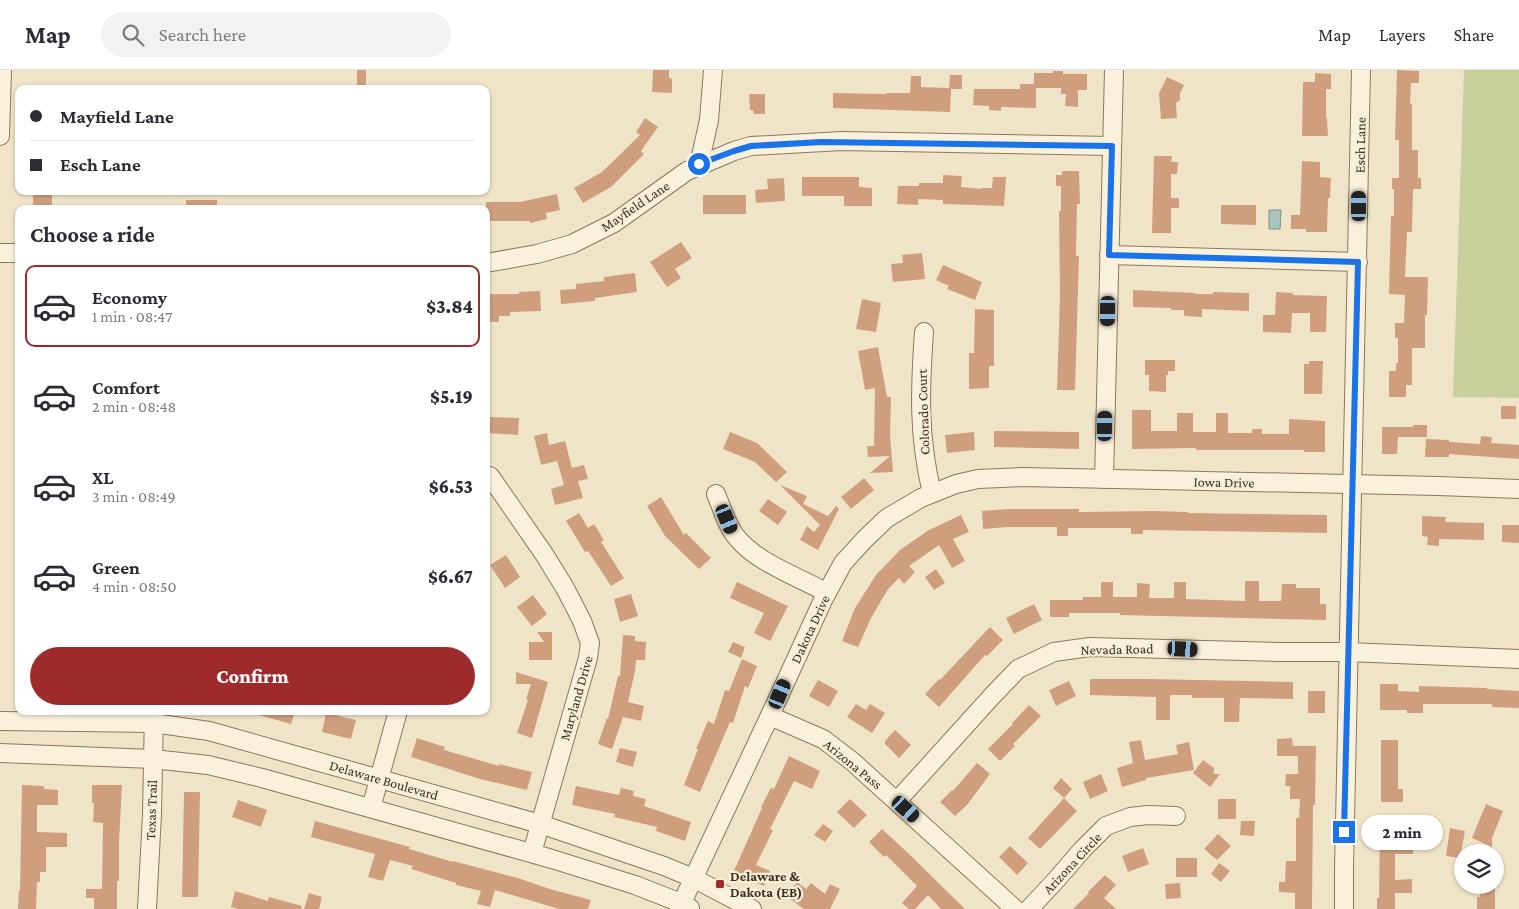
<!DOCTYPE html>
<meta charset="utf-8">
<style>
:root{--surface:#fff;--page:#f2f2f3;--text:#2b2b33;--muted:#7c7c81;--line:#e1e1e2;--accent:#9e2a2b}
body{margin:0;font-family:"Crimson Pro",serif;background:var(--page);color:var(--text);height:100vh;display:flex;flex-direction:column;font-size:19px;white-space:nowrap}
*{box-sizing:border-box;margin:0}
p{font-size:16px;color:var(--muted)}
.icon{flex:none;width:28px;height:28px;fill:none;stroke:currentColor;stroke-width:2;stroke-linecap:round;stroke-linejoin:round}
.map{position:relative;flex:1;overflow:hidden}
.side{position:absolute;left:15px;top:135px;width:475px;height:510px;display:flex;flex-direction:column;background:var(--surface);border-radius:10px;box-shadow:0 1px 4px #0004}
.side>*{flex:none}
.guide{position:absolute;left:15px;top:15px;width:475px;height:110px;border-radius:10px;box-shadow:0 1px 4px #0004;display:grid;align-content:center;height:110px;padding:0 15px;background:var(--surface)}
.buttons{position:absolute;left:1454px;top:774px;display:grid;gap:10px}
.buttons a{display:grid;place-items:center;width:50px;height:50px;border-radius:50%;background:var(--surface);box-shadow:0 1px 4px #0004;font-size:25px}
.end{position:absolute;width:22px;height:22px;margin:-11px;border:6px solid #1a73e8;background:#fff;box-shadow:0 0 0 2px #fff}
.from{border-radius:50%}
.bubble{position:absolute;height:35px;border-radius:18px;background:var(--surface);box-shadow:0 1px 4px #0004;font-size:16px;font-weight:800;line-height:35px;text-align:center}
.car{position:absolute;width:15px;height:30px;margin:-15px -8px;border-radius:6px;box-shadow:0 0 4px 1px #0007;background:linear-gradient(#222 24%,#8ab4d8 0 40%,#222 0 76%,#8ab4d8 0 86%,#222 0)}
.guide b{display:flex;align-items:center;gap:18px;height:48px;font-size:19px}
.guide b+b{border-top:1px solid var(--line)}
.guide i{width:12px;height:12px;background:var(--text)}
ul{padding:0;list-style:none}
li{display:flex;align-items:center;gap:15px;height:82px;margin:0 10px 8px;padding:0 5px;border:2px solid transparent;border-radius:10px}
li div{flex:1}
li b{display:block;font-size:19px}
li em{font-style:normal;font-weight:800}
li.on{border-color:var(--accent)}
li>.icon{width:45px;height:45px;stroke-width:1.5}
h2{padding:0 15px;font-size:22px;line-height:60px}
.button{display:flex;gap:10px;margin-top:auto;padding:10px 15px}
.button a{flex:1;height:58px;border-radius:30px;background:var(--accent);color:#fff;font-size:20px;font-weight:800;line-height:58px;text-align:center}
header{display:flex;align-items:center;gap:30px;box-sizing:border-box;height:70px;padding:0 25px;background:var(--surface);border-bottom:1px solid var(--line)}
header strong{font-size:24px}
nav{display:flex;gap:28px;margin-inline-start:auto;font-size:18px}
.search{width:350px;height:45px;background:var(--page);display:flex;align-items:center;gap:12px;box-sizing:border-box;padding:0 18px;border-radius:28px;color:var(--muted);font-size:19px}
.map>svg:first-child{display:block}
.green{fill:#c9cf9b}
.water{fill:#a9c4bc;stroke:#6f938a}
.building{fill:#cf9f7d}
.lines{fill:none;stroke-linecap:round;stroke-linejoin:round}
.minor-casing{stroke:#8d765c;stroke-width:20}
.minor{stroke:#faf1dc;stroke-width:18}
.route{stroke:#1a73e8;stroke-width:6}
.poi-dot{fill:#9e2a2b;stroke:#f7eed8;stroke-width:2}
.labels{text-anchor:middle;stroke-width:4.5;stroke-linejoin:round;paint-order:stroke}
.street-label{font-size:14px;fill:#3d2e20;stroke:#f7eed8}
.poi-label{font-size:14px;font-weight:bold;fill:#3d2e20;stroke:#f7eed8;text-anchor:start}
</style>
<header>
<strong>Map</strong>
<div class="search"><svg class="icon" aria-label="search" viewBox="0 0 24 24"><circle cx="10" cy="10" r="6"/><path d="M15 15l6 6"/></svg>Search here</div>
<nav><a>Map</a><a>Layers</a><a>Share</a></nav>
</header>
<div class="map">
<svg width="1519" height="839" viewBox="0 0 1519 839">
<rect width="100%" height="100%" fill="#f0e4c8"/>
<path class="green" d="M1464,0H1519V328L1453,327Z"/>
<path class="water" d="M1269,140H1281L1280,159H1269Z"/>
<g class="building">
<rect x="357" y="0" width="9" height="19"/>
<path d="M653,0H669V8L672,9V23L652,22Z"/>
<path d="M1397,0L1419,1V13H1411L1410,34H1412V80H1418V108H1421V119H1413L1412,162H1407L1405,207H1428L1427,245H1425V278H1412V315H1406V327H1389V301H1396V293H1398V268H1395V253H1404L1405,225L1389,224L1391,146H1394V119H1392V108H1399V70H1395Z"/>
<path d="M1053,1H1063V4H1087V20H1078V37L1065,36L1066,24H1061V18H1036V38L1001,37V41L989,40V36L973,35L974,19H1020V14H1034V3H1053Z"/>
<path d="M1315,3L1331,4V19H1326V48H1327L1328,66H1302L1303,12H1315Z"/>
<path d="M950,5H962V19H951L950,42L833,38V23L886,24V23H910L911,6H921V17L949,18Z"/>
<path d="M1167,7L1184,15L1180,23V30L1176,33L1177,48L1161,49L1159,23Z"/>
<path d="M749,24H765V44H754L753,40H750Z"/>
<path d="M645,48L658,57L641,81L644,84L611,117L583,133L574,118L602,102L640,65L636,62Z"/>
<path d="M1154,86H1172L1171,92H1178L1177,104H1171V128H1179V138H1171V163H1152Z"/>
<path d="M1302,91L1320,92V107L1331,108L1330,128H1328L1327,162H1306V159H1291V145H1300Z"/>
<path d="M1062,101H1079L1080,134H1077L1076,186H1079L1075,320H1057L1060,225L1059,141H1061V116H1056V105H1062Z"/>
<path d="M943,105L962,106L961,117L981,119V118H992L993,107H1006L1004,136L943,134V130L918,129V135L897,134L898,116H919V113H943Z"/>
<path d="M802,107H859V117L872,118V136H844V126H802Z"/>
<path d="M784,108L785,131L756,133L755,120L768,119L767,109Z"/>
<rect x="33" y="121" width="19" height="18"/>
<path d="M557,124L560,140L546,143L547,149L530,153V151H486V132H520Z"/>
<rect x="703" y="125" width="43" height="19"/>
<rect x="186" y="130" width="31" height="9"/>
<path d="M1221,135H1256V155L1221,154Z"/>
<path d="M681,172L692,188L675,199L681,208L667,217L650,192Z"/>
<path d="M922,183L925,209L893,212L891,194L903,193L902,185Z"/>
<path d="M943,195L982,212L975,230L947,219L949,216L936,210Z"/>
<path d="M635,203L637,222L595,228V231L561,234L560,220L576,219V214L604,211V207Z"/>
<path d="M1133,220L1195,223V224H1213V222L1249,223V241L1202,239V247L1184,246V240H1171V238L1133,237Z"/>
<path d="M540,221L541,241L510,242V246H499V252H486V224H519V222Z"/>
<path d="M1276,222L1293,223V225L1327,226L1326,262H1310V243H1292L1291,263L1263,262V245H1275Z"/>
<path d="M862,229L881,233L876,262L856,259Z"/>
<path d="M975,239L994,240V296H989V318L969,319V283H974Z"/>
<path d="M878,277L887,327H891L890,365L893,402L870,403L890,386L868,387L867,376H874L875,318L865,320L858,281Z"/>
<path d="M1145,290H1175V301H1168V305H1166V322L1149,321V305H1145Z"/>
<path d="M1309,291H1323L1322,324H1304V294H1309Z"/>
<rect x="1501" y="336" width="15" height="13"/>
<path d="M1132,340H1151V361H1177V343H1193V362H1216V343H1228V363H1252V359H1262V364H1289V349L1325,351V382H1304V380H1196V378L1132,379Z"/>
<path d="M490,347L519,348L518,365L489,363Z"/>
<path d="M1413,355H1427V367H1398L1397,384H1382V357H1413Z"/>
<path d="M994,361L1079,362V379L994,377Z"/>
<path d="M730,362L757,373L787,402L776,412L755,392L723,379Z"/>
<path d="M974,362L975,380L947,383L945,365Z"/>
<path d="M547,363L549,375L565,371L572,398L584,395L588,409L578,411L583,428L555,435L551,419L564,415L557,391L541,395L534,366Z"/>
<path d="M1481,366L1492,367L1491,373L1519,375V389L1449,384V387H1425L1426,369L1449,370V372L1480,374Z"/>
<path d="M864,408L874,420L851,439L841,427Z"/>
<path d="M780,415L807,426L803,434L828,446L836,436L839,439L818,480L800,470L807,456L814,462L820,455Z"/>
<path d="M661,427L684,465L686,463L711,488L699,499L665,466L647,436Z"/>
<path d="M768,429L787,442L778,455L759,441Z"/>
<path d="M1007,439H1079V442L1153,441L1188,442V443L1327,445V463L1143,460V464H1131V458H1068V466H1057V457H1007L983,459L982,441Z"/>
<path d="M579,443L588,458L594,454L604,470L601,472L624,508L611,516L588,481L585,482L566,451Z"/>
<path d="M961,445L969,462L953,469L965,491L952,498L939,475L909,496L915,502L904,514L899,508L888,519L871,548L858,577L842,571L855,538L876,505L900,480L929,460Z"/>
<path d="M1422,446L1446,447L1445,452L1484,453V470L1439,469V476L1427,475L1428,467L1422,466Z"/>
<path d="M1502,455H1519V473L1502,472Z"/>
<path d="M506,485L520,507L505,518L490,495Z"/>
<path d="M936,499L945,513L934,520L925,507Z"/>
<path d="M1245,511H1259V531H1281L1282,514H1296V518H1320V534H1326V550L1120,545V543H1069V547H1050V530H1083V527H1101V512H1113V527H1137V513L1150,514L1149,528H1174V512H1186V529L1245,531Z"/>
<path d="M737,512L788,536L770,571L754,563L764,543L730,528Z"/>
<path d="M631,524L638,546L620,552L614,529Z"/>
<path d="M533,525L547,544L532,556L517,537Z"/>
<path d="M1034,534L1042,550L1014,564L1006,548Z"/>
<path d="M990,557L1003,570L987,586L985,585L939,637L925,624L939,609L940,610Z"/>
<path d="M537,562H552V590H529V572H544Z"/>
<path d="M623,565L635,566V571L646,572L645,590H636L635,601L628,632L644,636L641,651L623,647L612,679L598,674L607,648L608,649L618,606H620Z"/>
<path d="M733,572L745,577L741,588L728,582Z"/>
<path d="M742,589L757,596L748,618L745,616L733,653L730,652L700,722L684,715L698,679H696L708,651L714,654L725,620L729,621Z"/>
<path d="M516,602L548,612L532,668L517,663L528,630L526,629L531,614H516Z"/>
<path d="M1090,609H1149L1293,612V629L1240,628L1239,652H1224V628H1192V625H1170V650H1156V627L1090,625Z"/>
<path d="M818,610L838,621L829,637L809,626Z"/>
<path d="M1069,611L1076,626L1056,636L1049,620Z"/>
<path d="M1380,614H1398V621L1419,622V616L1487,618V619L1519,621V638L1492,637V634H1423V643H1407V640H1380Z"/>
<rect x="1308" y="621" width="17" height="22"/>
<path d="M856,634L866,640L870,634L885,643L872,663L847,647Z"/>
<path d="M1029,635L1041,646L1013,674L1015,676L1000,691L988,679L1013,654L1012,653Z"/>
<path d="M256,641H295L291,654L255,644Z"/>
<path d="M326,643L356,650L351,669L322,662Z"/>
<path d="M895,660L911,675L899,688L885,674V671Z"/>
<path d="M417,668L445,677L444,680L499,696V694L532,702L527,720L480,709L411,687Z"/>
<path d="M1292,668L1293,676H1316L1315,735H1313L1312,839H1295V823L1279,822V812H1285L1286,791H1296V748H1299L1300,729H1290V716H1285L1286,704H1298V686H1277V669Z"/>
<path d="M1141,670L1145,690L1178,684L1176,675L1189,672L1194,700L1146,708V710L1122,717L1117,698L1133,693L1129,672Z"/>
<path d="M1381,670H1398V719H1403V732H1381Z"/>
<path d="M620,678L637,682L633,697L616,692Z"/>
<path d="M789,686L820,701L812,719L794,711L770,759L773,760L756,795L770,801L764,816L733,803L762,738L761,737L771,718L774,719Z"/>
<path d="M1203,690L1214,698V704H1220L1210,717L1193,703Z"/>
<path d="M977,693L990,704L967,735L955,746L940,732L952,720L953,721Z"/>
<path d="M1101,704L1108,721L1090,729L1083,712Z"/>
<path d="M1061,708L1072,719L1064,728L1053,718Z"/>
<path d="M22,715L44,716V719L58,720V735H37V762L67,763V777H46V802H40V812H37L36,839H18L19,820H20Z"/>
<path d="M92,715H122L119,773V811H117V839H94V828H86V819H102L103,753L93,752L94,733H92Z"/>
<path d="M576,716L619,725L621,718L634,721L633,726L646,729L644,736L691,752L685,771L656,761L657,757L614,747L615,744L572,735Z"/>
<path d="M184,722H200L198,827H182Z"/>
<path d="M1064,728L1077,741L1040,779L1028,768Z"/>
<path d="M850,729L867,745L854,758L837,742Z"/>
<rect x="1218" y="729" width="18" height="20"/>
<path d="M238,730L267,740L261,757L232,747Z"/>
<path d="M1486,734L1503,741L1492,768V777L1472,768Z"/>
<path d="M315,751L410,777L409,779L453,792V791L518,808L553,820L591,830L588,839H559L495,820L490,837L477,834L481,821L456,815V813L411,799L413,796L390,790L383,811L368,807L375,784L311,767Z"/>
<path d="M1241,751H1255L1254,766L1240,765Z"/>
<path d="M1380,752H1396V774H1413V784H1395V810L1412,809V823H1395V839H1377V828H1379Z"/>
<path d="M823,754L833,761L825,772L814,765Z"/>
<path d="M1450,758L1465,761L1460,788L1446,786Z"/>
<path d="M882,759L908,783L965,839H941L928,825L915,839H909L902,833L917,816L886,785L884,787L869,772Z"/>
<path d="M1218,764L1231,776L1217,790L1204,779Z"/>
<path d="M1010,776L1028,793L1017,805L999,787Z"/>
<path d="M1143,778L1149,794L1128,802L1122,786Z"/>
<rect x="1176" y="788" width="21" height="19"/>
<path d="M1219,793L1230,801L1221,812L1211,804Z"/>
<path d="M1105,805L1116,815L1104,828L1116,839H1073L1089,823L1088,822Z"/>
<path d="M797,812L806,819L811,813L825,824L830,814L840,819L830,839H804L786,826Z"/>
<path d="M1180,813L1181,828L1166,829L1165,814Z"/>
<path d="M1479,815H1495V839H1477V827H1480Z"/>
<path d="M235,821L268,831L269,827L302,836L301,839H238L231,837Z"/>
<path d="M309,823L322,827L319,839H304Z"/>
</g>
<g class="lines">
<defs>
<g id="minor">
<path d="M0,66L2,0"/>
<path d="M699,95L709,50L713,0"/>
<path d="M0,183H19"/>
<path d="M1109,185L1358,192"/>
<path d="M486,193L537,184L572,174L614,153L687,101L734,81L751,76L842,71L1112,76"/>
<path d="M924,262C920,319 918,366 932,423"/>
<path d="M490,406L544,484L565,518L582,551L590,573L588,588L532,783"/>
<path d="M1104,409L1114,0"/>
<path d="M716,424C722,438 727,457 738,469C758,493 799,507 827,523"/>
<path d="M770,646L823,669L853,692L1015,839"/>
<path d="M0,651L153,653L209,661L540,754L664,796L693,808L752,839"/>
<path d="M0,683L153,689L208,695L262,708L552,789L635,815L681,833L690,838"/>
<path d="M897,731L993,625L1018,599L1054,582L1090,577L1279,582H1348L1519,589"/>
<path d="M371,738L398,641"/>
<path d="M147,839L152,744L154,642"/>
<path d="M679,839L780,624L823,530L843,493L865,469L887,448L921,428L956,414L978,409L1023,407L1438,416L1519,419"/>
<path d="M1029,839L1057,809L1082,780L1106,756L1130,747L1148,745L1176,746"/>
<path d="M1344,839V799L1361,0"/>
</g>
</defs>
<use href="#minor" class="minor-casing"/>
<use href="#minor" class="minor"/>
</g>
<g class="lines">
<path class="route" d="M699,94L734,81L751,76L821,72L1112,76L1109,185L1358,192L1344,762"/>
</g>
<rect class="poi-dot" x="715" y="809" width="10" height="10" rx="2.5"/>
<g class="labels">
<g class="street-label">
<text transform="translate(1360 75) rotate(-89)" y="5">Esch Lane</text>
<text transform="translate(635 136) rotate(-34)" y="5">Mayfield Lane</text>
<text transform="translate(923 342) rotate(-92)" y="5">Colorado Court</text>
<text transform="translate(1224 412) rotate(1)" y="5">Iowa Drive</text>
<text transform="translate(810 559) rotate(-65)" y="5">Dakota Drive</text>
<text transform="translate(1117 579) rotate(-1)" y="5">Nevada Road</text>
<text transform="translate(576 628) rotate(-74)" y="5">Maryland Drive</text>
<text transform="translate(853 694) rotate(39)" y="5">Arizona Pass</text>
<text transform="translate(384 710) rotate(16)" y="5">Delaware Boulevard</text>
<text transform="translate(151 740) rotate(-88)" y="5">Texas Trail</text>
<text transform="translate(1072 793) rotate(-47)" y="5">Arizona Circle</text>
</g>
<g class="poi-label">
<text x="730" y="811">Delaware &amp;<tspan x="730" dy="16">Dakota (EB)</tspan></text>
</g>
</g>
</svg>
<div class="buttons">
<a><svg class="icon" aria-label="layers" viewBox="0 0 24 24"><path d="M12 4l9 5-9 5-9-5zM3 14l9 5 9-5"/></svg></a>
</div>
<i class="end from" style="left:699px;top:94px"></i>
<i class="end" style="left:1344px;top:762px"></i>
<div class="bubble" style="left:1361px;top:745px;width:82px">2 min</div>
<i class="car" style="left:1359px;top:136px;rotate:0deg"></i>
<i class="car" style="left:1108px;top:241px;rotate:181deg"></i>
<i class="car" style="left:1105px;top:356px;rotate:1deg"></i>
<i class="car" style="left:727px;top:449px;rotate:157deg"></i>
<i class="car" style="left:1183px;top:579px;rotate:93deg"></i>
<i class="car" style="left:780px;top:624px;rotate:23deg"></i>
<i class="car" style="left:906px;top:739px;rotate:132deg"></i>
<div class="guide">
<b><i class="from"></i>Mayfield Lane</b>
<b><i></i>Esch Lane</b>
</div>
<section class="side">
<h2>Choose a ride</h2>
<ul>
<li class="on"><svg class="icon" aria-label="car" viewBox="0 0 24 24"><path d="M5 17H2v-5l4-1 3-4h7l3 4 3 1v5h-3M9 17h6M6 11h13"/><circle cx="7" cy="17" r="2"/><circle cx="17" cy="17" r="2"/></svg><div><b>Economy</b><p>1 min · 08:47</p></div><em>$3.84</em></li>
<li><svg class="icon" aria-label="car" viewBox="0 0 24 24"><path d="M5 17H2v-5l4-1 3-4h7l3 4 3 1v5h-3M9 17h6M6 11h13"/><circle cx="7" cy="17" r="2"/><circle cx="17" cy="17" r="2"/></svg><div><b>Comfort</b><p>2 min · 08:48</p></div><em>$5.19</em></li>
<li><svg class="icon" aria-label="car" viewBox="0 0 24 24"><path d="M5 17H2v-5l4-1 3-4h7l3 4 3 1v5h-3M9 17h6M6 11h13"/><circle cx="7" cy="17" r="2"/><circle cx="17" cy="17" r="2"/></svg><div><b>XL</b><p>3 min · 08:49</p></div><em>$6.53</em></li>
<li><svg class="icon" aria-label="car" viewBox="0 0 24 24"><path d="M5 17H2v-5l4-1 3-4h7l3 4 3 1v5h-3M9 17h6M6 11h13"/><circle cx="7" cy="17" r="2"/><circle cx="17" cy="17" r="2"/></svg><div><b>Green</b><p>4 min · 08:50</p></div><em>$6.67</em></li>
</ul>
<div class="button"><a>Confirm</a></div>
</section>
</div>
